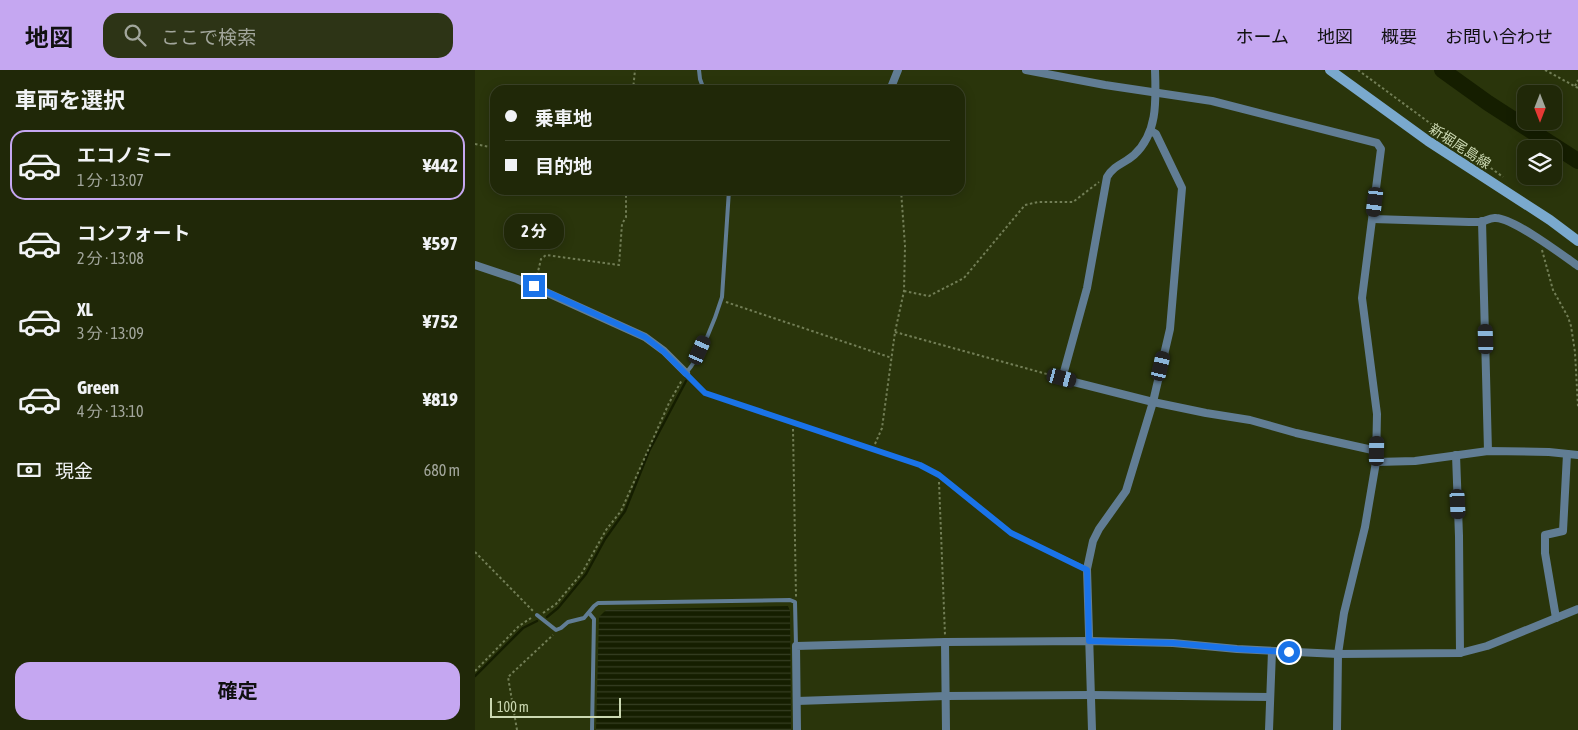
<!DOCTYPE html>
<html lang="ja">
<meta charset="utf-8">
<style>
:root{--surface:#202808;--page:#2d3416;--text:#f1f3f6;--muted:#a2a69c;--line:#3d4429;--accent:#c5a7f1}
body{margin:0;font-family:"Asap Condensed","Noto Sans JP",sans-serif;background:var(--page);color:var(--text);height:100vh;display:flex;flex-direction:column;font-size:19px;white-space:nowrap}
*{box-sizing:border-box;margin:0}
p{font-size:16px;color:var(--muted)}
.icon{flex:none;width:28px;height:28px;fill:none;stroke:currentColor;stroke-width:2;stroke-linecap:round;stroke-linejoin:round}
.map{position:relative;flex:1;overflow:hidden}
.drawer{display:flex;flex-direction:column;background:var(--surface);width:475px}
.drawer>*{flex:none}
.top-card{position:absolute;left:15px;top:15px;width:475px;height:110px;border-radius:15px;box-shadow:0 2px 12px #0003,0 0 0 1px var(--line);display:grid;align-content:center;height:110px;padding:0 15px;background:var(--surface)}
.needle{width:32px;rotate:180deg}
.controls{position:absolute;left:1042px;top:15px;display:grid;gap:10px}
.controls a{display:grid;place-items:center;width:45px;height:45px;border-radius:10px;background:var(--surface);box-shadow:0 2px 12px #0003,0 0 0 1px var(--line);font-size:25px}
.scale{position:absolute;left:15px;bottom:12px;width:131px;box-sizing:border-box;padding-left:5px;border:2px solid #cbd8b2;border-top:0;font-size:14px;line-height:18px;white-space:nowrap;color:#cbd8b2;-webkit-text-stroke:4px #2a350b;paint-order:stroke}
.end{position:absolute;width:22px;height:22px;margin:-11px;border:6px solid #1a73e8;background:#fff;box-shadow:0 0 0 2px #fff}
.from{border-radius:50%}
.bubble{position:absolute;height:35px;border-radius:15px;background:var(--surface);box-shadow:0 2px 12px #0003,0 0 0 1px var(--line);font-size:16px;font-weight:700;line-height:35px;text-align:center}
.car{position:absolute;width:15px;height:30px;margin:-15px -8px;border-radius:6px;box-shadow:0 0 4px 1px #0007;background:linear-gradient(#222 24%,#8ab4d8 0 40%,#222 0 76%,#8ab4d8 0 86%,#222 0)}
.top-card b{display:flex;align-items:center;gap:18px;height:48px;font-size:19px}
.top-card b+b{border-top:1px solid var(--line)}
.top-card i{width:12px;height:12px;background:var(--text)}
ul{padding:0;list-style:none}
li{display:flex;align-items:center;gap:15px;height:70px;margin:0 10px 8px;padding:0 5px;border:2px solid transparent;border-radius:15px}
li div{flex:1}
li b{display:block;font-size:19px}
li em{font-style:normal;font-weight:700}
li.current{border-color:var(--accent)}
li>.icon{width:45px;height:45px;stroke-width:1.5}
h2{padding:0 15px;font-size:22px;line-height:60px}
.pay{display:flex;align-items:center;gap:12px;height:55px;padding:0 15px;font-size:19px}
.pay p{margin-inline-start:auto}
.action{display:flex;gap:10px;margin-top:auto;padding:10px 15px}
.action a{flex:1;height:58px;border-radius:15px;background:var(--accent);color:#111;font-size:20px;font-weight:700;line-height:58px;text-align:center}
header{display:flex;align-items:center;gap:30px;box-sizing:border-box;height:70px;padding:0 25px;background:var(--accent);color:#111}
header strong{font-size:24px}
nav{display:flex;gap:28px;margin-inline-start:auto;font-size:18px}
.search{width:350px;height:45px;background:var(--page);display:flex;align-items:center;gap:12px;box-sizing:border-box;padding:0 18px;border-radius:15px;color:var(--muted);font-size:19px}
main{display:flex;flex:1;min-height:0}
.map>svg:first-child{display:block}
.water{fill:url(#water-rules)}
.lines{fill:none;stroke-linecap:round;stroke-linejoin:round}
.stream{stroke:#151e00;stroke-width:2.5}
.river{stroke:#151e00;stroke-width:16}
.path{stroke:#727e56;stroke-width:2;stroke-dasharray:2.5 2.5;stroke-linecap:butt}
.service{stroke:#617d94;stroke-width:4}
.minor{stroke:#617d94;stroke-width:8}
.secondary{stroke:#7aa9ce;stroke-width:10}
.route{stroke:#1a73e8;stroke-width:6}
.labels{text-anchor:middle;stroke-width:4;stroke-linejoin:round;paint-order:stroke}
.street-label{font-size:14px;fill:#cbd8b2;stroke:#2a350b}
</style>
<header>
<strong>地図</strong>
<div class="search"><svg class="icon" aria-label="search" viewBox="0 0 24 24"><circle cx="10" cy="10" r="6"/><path d="M15 15l6 6"/></svg>ここで検索</div>
<nav><a>ホーム</a><a>地図</a><a>概要</a><a>お問い合わせ</a></nav>
</header>
<main>
<section class="drawer">
<h2>車両を選択</h2>
<ul>
<li class="current"><svg class="icon" aria-label="car" viewBox="0 0 24 24"><path d="M5 17H2v-5l4-1 3-4h7l3 4 3 1v5h-3M9 17h6M6 11h13"/><circle cx="7" cy="17" r="2"/><circle cx="17" cy="17" r="2"/></svg><div><b>エコノミー</b><p>1 分 · 13:07</p></div><em>¥442</em></li>
<li><svg class="icon" aria-label="car" viewBox="0 0 24 24"><path d="M5 17H2v-5l4-1 3-4h7l3 4 3 1v5h-3M9 17h6M6 11h13"/><circle cx="7" cy="17" r="2"/><circle cx="17" cy="17" r="2"/></svg><div><b>コンフォート</b><p>2 分 · 13:08</p></div><em>¥597</em></li>
<li><svg class="icon" aria-label="car" viewBox="0 0 24 24"><path d="M5 17H2v-5l4-1 3-4h7l3 4 3 1v5h-3M9 17h6M6 11h13"/><circle cx="7" cy="17" r="2"/><circle cx="17" cy="17" r="2"/></svg><div><b>XL</b><p>3 分 · 13:09</p></div><em>¥752</em></li>
<li><svg class="icon" aria-label="car" viewBox="0 0 24 24"><path d="M5 17H2v-5l4-1 3-4h7l3 4 3 1v5h-3M9 17h6M6 11h13"/><circle cx="7" cy="17" r="2"/><circle cx="17" cy="17" r="2"/></svg><div><b>Green</b><p>4 分 · 13:10</p></div><em>¥819</em></li>
</ul>
<div class="pay"><svg class="icon" aria-label="cash" viewBox="0 0 24 24"><path d="M3 7h18v10H3z"/><circle cx="12" cy="12" r="2"/></svg>現金<p>680 m</p></div>
<div class="action"><a>確定</a></div>
</section>
<div class="map">
<svg width="1103" height="660" viewBox="0 0 1103 660">
<defs>
<pattern id="water-rules" width="6" height="5" patternUnits="userSpaceOnUse" patternTransform="scale(1.25)"><rect width="6" height="5" fill="#151e00"/><path d="M0 2.5h6" fill="none" stroke="#363e23"/></pattern>
</defs>
<rect width="100%" height="100%" fill="#2a350b"/>
<path class="water" d="M313,536L315,541L316,660H121L124,547L131,540Z"/>
<g class="lines">
<g class="stream">
<path d="M72,547L83,538L111,504L130,469L150,441L174,381L211,311"/>
<path d="M0,606L48,558L62,551"/>
</g>
<path class="river" d="M967,0L1013,33L1103,91"/>
<g class="path">
<path d="M883,0L1028,107"/>
<path d="M1070,0L1103,18"/>
<path d="M1100,16L1103,10"/>
<path d="M158,20L160,0"/>
<path d="M0,74L20,78"/>
<path d="M1067,180L1078,220L1093,247L1096,256L1100,282L1103,337"/>
<path d="M61,210L66,189L71,185L144,195L147,154L151,147V120"/>
<path d="M429,221L454,226L489,208L550,135L563,132H598L624,112"/>
<path d="M251,232L417,288"/>
<path d="M420,262L579,306"/>
<path d="M318,359L321,527"/>
<path d="M400,374L407,358L420,262L429,221L430,176L426,120"/>
<path d="M464,412L470,565"/>
<path d="M0,482L59,542"/>
<path d="M68,543L81,534L107,503L131,460L146,441L194,333L207,310"/>
<path d="M0,601L44,556L56,548"/>
<path d="M42,660L33,607L78,565"/>
</g>
<g class="service">
<path d="M224,0L225,9L229,20"/>
<path d="M254,120L247,227C240,250 226,286 211,303L230,323L445,395L464,405L536,463L612,499"/>
<path d="M114,543L119,549L117,660"/>
<path d="M62,545L81,560L86,558L93,552L109,548L119,536L123,533L315,530L320,532L321,576"/>
</g>
<g class="minor">
<path d="M551,0L630,15L737,31L902,73L906,79L887,228L902,344L901,392L890,457L869,543L863,584L862,660"/>
<path d="M680,0C681,30 683,63 659,85C649,94 640,94 632,107L612,218L587,309L678,332L731,343L775,350L821,363L902,381"/>
<path d="M415,20L423,0"/>
<path d="M898,149L994,152C998,152 1002,152 1006,152C1011,151 1015,147 1021,148C1040,149 1086,184 1103,196"/>
<path d="M1007,151L1013,381"/>
<path d="M0,195L42,209L170,267L189,281L211,303"/>
<path d="M981,385L984,466L985,583"/>
<path d="M901,392L940,391L1013,381L1074,382L1103,385"/>
<path d="M1081,548L1070,483V465L1088,461L1092,384"/>
<path d="M470,572L471,660"/>
<path d="M322,631L471,626L616,625L795,627"/>
<path d="M322,660L321,576L470,572L614,571L698,573L762,579L863,584L985,583L1012,576L1103,539"/>
<path d="M617,660L612,499L618,471L624,459L651,421L678,332L695,259L707,118L681,64L676,61"/>
<path d="M794,660L797,581"/>
</g>
<path class="secondary" d="M855,0L953,71L1075,150L1103,171"/>
</g>
<g class="lines">
<path class="route" d="M59,216L170,267L188,281L230,323L445,395L464,405L536,463L612,500L614,571L698,573L762,579L814,582"/>
</g>
<g class="labels">
<g class="street-label">
<text transform="translate(985 76) rotate(33)" y="5">新堀尾島線</text>
</g>
</g>
</svg>
<div class="controls">
<a><svg class="needle" viewBox="-14 -14 28 28"><path d="M0-13l5 13h-10z" fill="#e53935"/><path d="M0 13l5-13h-10z" fill="#a2a69c"/></svg></a>
<a><svg class="icon" aria-label="layers" viewBox="0 0 24 24"><path d="M12 4l9 5-9 5-9-5zM3 14l9 5 9-5"/></svg></a>
</div>
<div class="scale">100 m</div>
<i class="end from" style="left:814px;top:582px"></i>
<i class="end" style="left:59px;top:216px"></i>
<div class="bubble" style="left:29px;top:144px;width:60px">2 分</div>
<i class="car" style="left:900px;top:132px;rotate:187deg"></i>
<i class="car" style="left:1011px;top:269px;rotate:358deg"></i>
<i class="car" style="left:225px;top:280px;rotate:24deg"></i>
<i class="car" style="left:686px;top:296px;rotate:13deg"></i>
<i class="car" style="left:587px;top:308px;rotate:105deg"></i>
<i class="car" style="left:902px;top:381px;rotate:1deg"></i>
<i class="car" style="left:983px;top:434px;rotate:177deg"></i>
<div class="top-card">
<b><i class="from"></i>乗車地</b>
<b><i></i>目的地</b>
</div>
</div>
</main>
